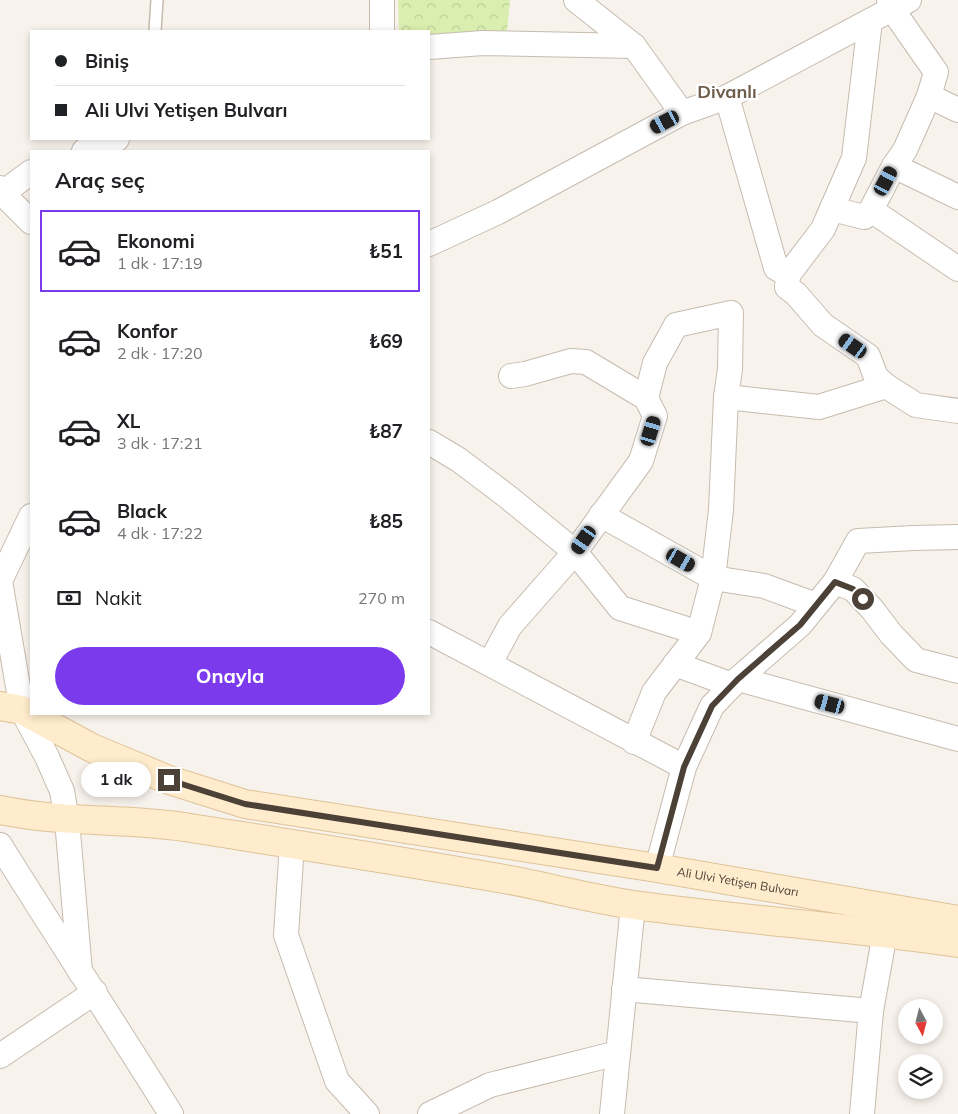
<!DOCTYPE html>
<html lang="tr">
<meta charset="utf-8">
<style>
:root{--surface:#fff;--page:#f6f6f6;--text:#202124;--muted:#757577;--line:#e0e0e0;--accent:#7c3aed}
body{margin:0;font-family:Mulish,sans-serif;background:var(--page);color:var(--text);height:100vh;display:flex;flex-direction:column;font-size:19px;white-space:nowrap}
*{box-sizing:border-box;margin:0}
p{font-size:16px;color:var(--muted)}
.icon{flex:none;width:28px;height:28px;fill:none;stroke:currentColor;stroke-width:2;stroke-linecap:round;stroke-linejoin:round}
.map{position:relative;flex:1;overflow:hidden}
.details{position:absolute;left:30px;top:150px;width:400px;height:565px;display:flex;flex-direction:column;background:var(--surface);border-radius:0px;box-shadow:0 2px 8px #0003}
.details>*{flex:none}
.hud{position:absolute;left:30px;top:30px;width:400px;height:110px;border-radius:0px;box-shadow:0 2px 8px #0003;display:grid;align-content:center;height:110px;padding:0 25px;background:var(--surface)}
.needle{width:32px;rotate:173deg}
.tools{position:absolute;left:898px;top:999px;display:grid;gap:10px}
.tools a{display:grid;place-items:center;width:45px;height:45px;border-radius:50%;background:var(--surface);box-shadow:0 2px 8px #0003;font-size:25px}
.end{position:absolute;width:22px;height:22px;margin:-11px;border:6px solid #4c4137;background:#fff;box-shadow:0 0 0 2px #fff}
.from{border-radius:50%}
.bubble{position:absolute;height:35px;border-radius:18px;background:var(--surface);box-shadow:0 2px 8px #0003;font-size:16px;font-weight:700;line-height:35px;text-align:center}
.car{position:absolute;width:15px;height:30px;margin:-15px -8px;border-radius:6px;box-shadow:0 0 4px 1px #0007;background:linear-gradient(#222 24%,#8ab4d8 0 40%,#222 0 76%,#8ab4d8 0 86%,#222 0)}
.hud b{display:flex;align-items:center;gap:18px;height:48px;font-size:19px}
.hud b+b{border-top:1px solid var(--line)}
.hud i{width:12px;height:12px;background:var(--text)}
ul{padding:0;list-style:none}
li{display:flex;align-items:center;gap:15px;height:82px;margin:0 10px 8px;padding:0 15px;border:2px solid transparent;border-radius:0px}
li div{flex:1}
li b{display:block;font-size:19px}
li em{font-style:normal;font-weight:700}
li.selected{border-color:var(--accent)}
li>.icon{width:45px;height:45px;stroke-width:1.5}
h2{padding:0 25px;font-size:22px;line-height:60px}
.pay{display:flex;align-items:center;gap:12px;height:55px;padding:0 25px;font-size:19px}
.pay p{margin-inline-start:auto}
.action{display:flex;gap:10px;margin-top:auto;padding:10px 25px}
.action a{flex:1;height:58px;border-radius:30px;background:var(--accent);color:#fff;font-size:20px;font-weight:700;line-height:58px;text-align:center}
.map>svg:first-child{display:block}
.park{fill:url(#park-crowns)}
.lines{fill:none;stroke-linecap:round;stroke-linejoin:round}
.service-casing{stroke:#c7bbaf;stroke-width:14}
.minor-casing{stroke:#c7bbaf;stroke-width:26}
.secondary-casing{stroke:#dfc398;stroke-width:30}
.service{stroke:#fff;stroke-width:11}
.minor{stroke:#fff;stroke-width:24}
.secondary{stroke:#ffeccc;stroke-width:28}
.route{stroke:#4c4137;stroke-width:6}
.labels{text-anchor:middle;stroke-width:5;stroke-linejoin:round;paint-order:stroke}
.street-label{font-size:12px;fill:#4c4137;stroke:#fff}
.district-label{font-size:18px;font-weight:bold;fill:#705e4d;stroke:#fff}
</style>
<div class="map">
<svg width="958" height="1114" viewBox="0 0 958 1114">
<defs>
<pattern id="park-crowns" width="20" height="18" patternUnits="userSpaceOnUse" patternTransform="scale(1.25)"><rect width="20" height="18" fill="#daefaf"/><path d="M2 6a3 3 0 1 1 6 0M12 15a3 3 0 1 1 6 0" fill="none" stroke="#bdce97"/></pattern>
</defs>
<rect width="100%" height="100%" fill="#f7f2eb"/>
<path class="park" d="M398,0H510L507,32L429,34V31H399Z"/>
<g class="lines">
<defs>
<path id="service" d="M155,31L157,0"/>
<g id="minor">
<path d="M576,0L634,46L682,113"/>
<path d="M382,31V0"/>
<path d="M429,47L483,43L634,46"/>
<path d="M929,96L958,110"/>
<path d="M727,97L776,268L788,275L787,287L796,294L823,325L868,356L876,377L886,386L916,405L958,411"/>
<path d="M84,151L117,139"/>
<path d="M894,166L958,197"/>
<path d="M0,188L2,193L31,222"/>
<path d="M0,195L31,172"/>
<path d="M832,209L864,217L871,210L894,166L905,150L929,96L936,72L892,9L889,0"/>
<path d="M871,210L958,269"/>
<path d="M429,244L498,212L682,113L727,97L909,0"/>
<path d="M788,275L823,229L854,158L870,21"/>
<path d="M726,397L819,407L886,386"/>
<path d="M429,442L459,460L508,497L575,552L620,608L699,633"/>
<path d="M601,515L713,578L764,586L816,605"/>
<path d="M0,581L22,710L47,757L62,791L67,820L80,972"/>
<path d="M0,581L31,516"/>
<path d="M835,582L853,589L872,609L891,634L916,660L958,671"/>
<path d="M429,632L684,767"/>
<path d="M490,663L510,626L575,552L641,461L655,416L646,398L586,362L571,361L525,374L511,376"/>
<path d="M675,664L732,685"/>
<path d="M738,679L958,739"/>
<path d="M634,742L654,692L699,633L713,578L721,510L726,397L730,369L731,313L676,325L655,363L646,398"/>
<path d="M292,844L286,935L337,1081L367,1114"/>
<path d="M0,845C56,935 115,1024 171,1114"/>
<path d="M657,868L684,767L712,706L738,679L800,625L835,582L858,541L914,538L958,537"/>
<path d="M624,989L871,1011"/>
<path d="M0,1056L95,992"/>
<path d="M430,1114L490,1085L618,1053"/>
<path d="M612,1114L633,905"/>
<path d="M862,1114L871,1011L885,933"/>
</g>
<g id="secondary">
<path id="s1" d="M0,706L22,710L92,748L169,780L245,804L657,868L958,920"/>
<path d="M0,810C61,823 123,818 184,827C293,844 402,861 510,880C552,888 593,899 634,905C742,920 850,927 958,943"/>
</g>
</defs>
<use href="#service" class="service-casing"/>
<use href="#minor" class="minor-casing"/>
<use href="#secondary" class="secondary-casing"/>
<use href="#service" class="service"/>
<use href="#minor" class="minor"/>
<use href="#secondary" class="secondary"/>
</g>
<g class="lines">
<path class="route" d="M169,780L245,804L657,868L684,767L712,706L738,679L800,625L835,582L853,589L863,599"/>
</g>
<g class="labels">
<g class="street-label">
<text dy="4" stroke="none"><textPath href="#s1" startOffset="764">Ali Ulvi Yetişen Bulvarı</textPath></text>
</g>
<g class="district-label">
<text x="727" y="98">Divanlı</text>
</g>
</g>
</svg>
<div class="tools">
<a><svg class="needle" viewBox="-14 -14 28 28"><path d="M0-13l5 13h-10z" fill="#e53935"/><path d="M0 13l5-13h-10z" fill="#757577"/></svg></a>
<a><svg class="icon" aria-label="layers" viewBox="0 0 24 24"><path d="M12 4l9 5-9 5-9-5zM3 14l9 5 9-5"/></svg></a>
</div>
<i class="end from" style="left:863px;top:599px"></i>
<i class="end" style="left:169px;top:780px"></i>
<div class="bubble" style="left:81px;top:762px;width:70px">1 dk</div>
<i class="car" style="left:665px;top:122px;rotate:242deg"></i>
<i class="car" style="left:886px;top:181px;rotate:28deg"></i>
<i class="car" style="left:853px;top:346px;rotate:305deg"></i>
<i class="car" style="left:651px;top:431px;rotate:17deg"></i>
<i class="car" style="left:584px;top:540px;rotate:215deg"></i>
<i class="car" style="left:681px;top:560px;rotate:120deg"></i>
<i class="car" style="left:830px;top:704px;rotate:285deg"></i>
<div class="hud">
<b><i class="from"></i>Biniş</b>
<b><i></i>Ali Ulvi Yetişen Bulvarı</b>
</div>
<section class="details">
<h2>Araç seç</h2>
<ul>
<li class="selected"><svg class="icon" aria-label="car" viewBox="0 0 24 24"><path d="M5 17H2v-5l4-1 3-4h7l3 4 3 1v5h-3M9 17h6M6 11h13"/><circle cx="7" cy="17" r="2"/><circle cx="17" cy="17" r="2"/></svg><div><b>Ekonomi</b><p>1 dk · 17:19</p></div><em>₺51</em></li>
<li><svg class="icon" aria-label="car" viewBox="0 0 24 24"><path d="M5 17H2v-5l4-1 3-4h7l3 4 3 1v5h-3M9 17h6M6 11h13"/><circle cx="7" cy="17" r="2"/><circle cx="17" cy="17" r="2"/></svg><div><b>Konfor</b><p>2 dk · 17:20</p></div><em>₺69</em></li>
<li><svg class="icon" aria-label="car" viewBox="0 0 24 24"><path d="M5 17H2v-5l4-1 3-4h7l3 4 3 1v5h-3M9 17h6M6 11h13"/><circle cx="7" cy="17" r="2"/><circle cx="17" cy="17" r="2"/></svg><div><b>XL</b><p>3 dk · 17:21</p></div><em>₺87</em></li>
<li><svg class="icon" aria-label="car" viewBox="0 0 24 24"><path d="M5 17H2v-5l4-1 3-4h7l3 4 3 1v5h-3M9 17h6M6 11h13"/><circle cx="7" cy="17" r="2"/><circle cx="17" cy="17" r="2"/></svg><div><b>Black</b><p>4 dk · 17:22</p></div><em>₺85</em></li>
</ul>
<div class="pay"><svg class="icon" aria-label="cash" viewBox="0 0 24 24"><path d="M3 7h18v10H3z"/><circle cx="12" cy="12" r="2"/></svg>Nakit<p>270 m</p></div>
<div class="action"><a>Onayla</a></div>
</section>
</div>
